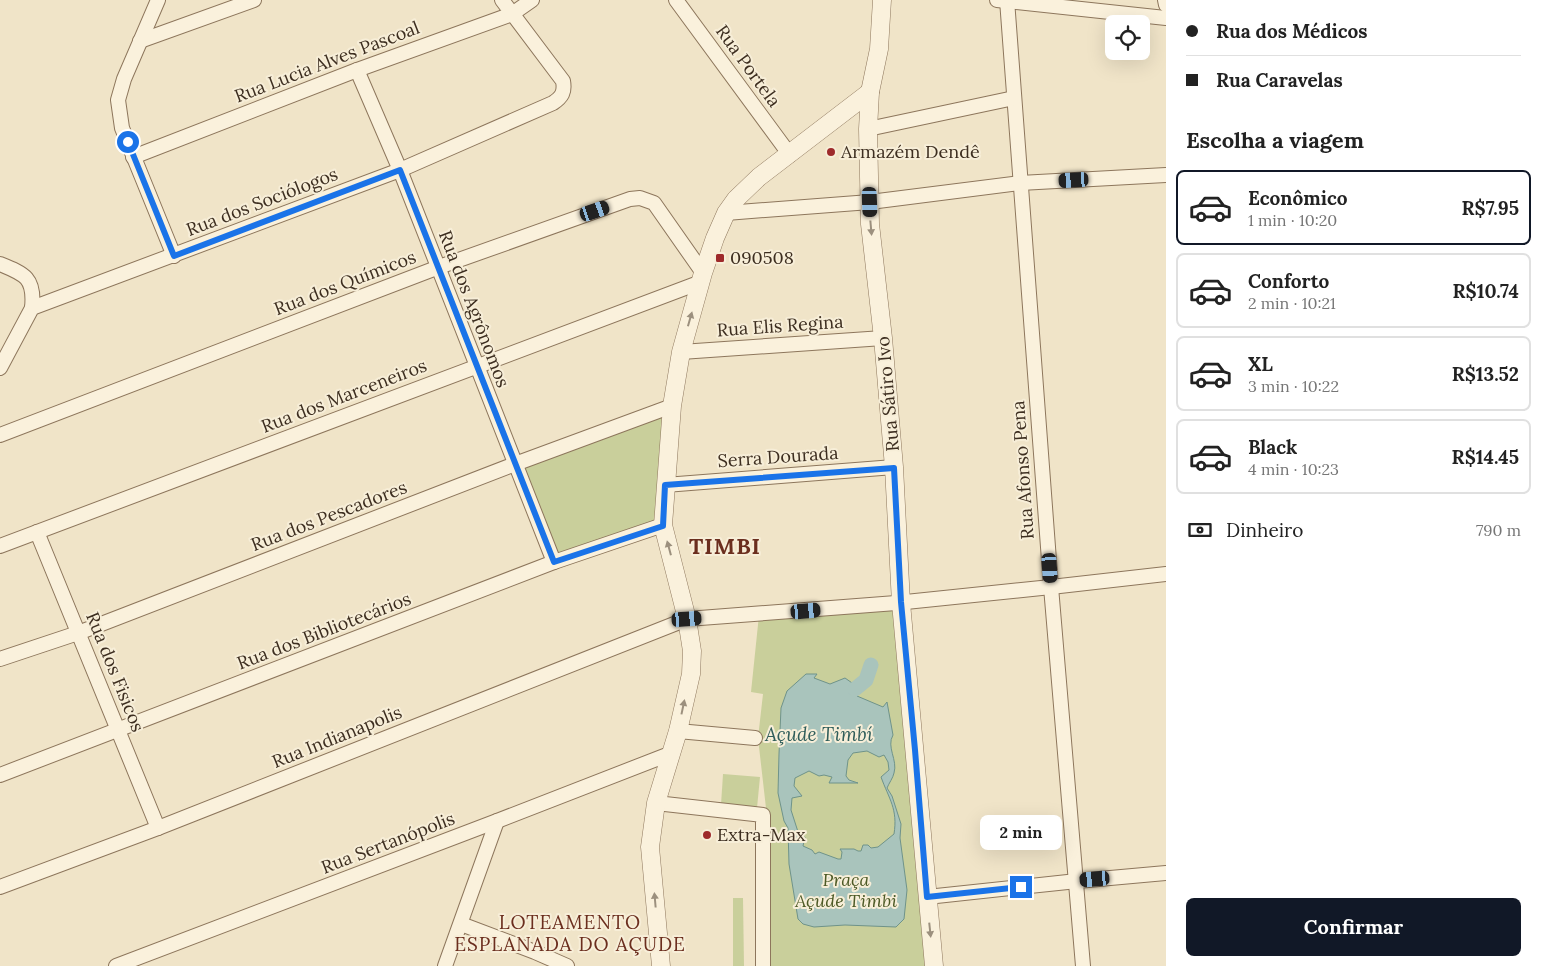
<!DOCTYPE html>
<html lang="pt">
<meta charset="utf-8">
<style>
:root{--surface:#fff;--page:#f6f6f6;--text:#222;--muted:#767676;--line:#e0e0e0;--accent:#111827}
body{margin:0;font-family:Lora,serif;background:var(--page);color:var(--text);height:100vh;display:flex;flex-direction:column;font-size:19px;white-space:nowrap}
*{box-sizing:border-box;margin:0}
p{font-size:16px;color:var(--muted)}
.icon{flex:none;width:28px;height:28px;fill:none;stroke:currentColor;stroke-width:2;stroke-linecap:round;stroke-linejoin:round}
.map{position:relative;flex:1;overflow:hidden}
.panel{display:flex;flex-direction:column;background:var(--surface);width:375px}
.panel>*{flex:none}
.top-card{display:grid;align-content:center;height:110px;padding:0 20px;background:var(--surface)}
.controls{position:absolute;left:1105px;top:15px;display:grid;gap:10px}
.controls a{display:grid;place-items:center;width:45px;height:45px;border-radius:8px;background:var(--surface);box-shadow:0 5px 20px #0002;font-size:25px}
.end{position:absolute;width:22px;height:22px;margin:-11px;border:6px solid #1a73e8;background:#fff;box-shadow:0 0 0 2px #fff}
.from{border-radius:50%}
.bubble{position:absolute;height:35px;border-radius:8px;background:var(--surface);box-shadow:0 5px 20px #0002;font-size:16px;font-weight:700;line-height:35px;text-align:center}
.car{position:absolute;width:15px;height:30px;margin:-15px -8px;border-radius:6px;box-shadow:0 0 4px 1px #0007;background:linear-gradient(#222 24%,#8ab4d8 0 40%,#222 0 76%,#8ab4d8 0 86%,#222 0)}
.top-card b{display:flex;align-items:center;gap:18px;height:48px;font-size:19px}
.top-card b+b{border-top:1px solid var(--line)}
.top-card i{width:12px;height:12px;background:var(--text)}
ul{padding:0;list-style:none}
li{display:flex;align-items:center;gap:15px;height:75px;margin:0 10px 8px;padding:0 10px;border:2px solid var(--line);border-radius:8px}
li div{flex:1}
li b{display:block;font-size:19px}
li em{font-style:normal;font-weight:700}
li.on{border-color:var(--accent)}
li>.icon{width:45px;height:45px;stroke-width:1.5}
h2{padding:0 20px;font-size:22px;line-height:60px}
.pay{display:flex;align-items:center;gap:12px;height:55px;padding:0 20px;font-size:19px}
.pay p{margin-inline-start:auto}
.action{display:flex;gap:10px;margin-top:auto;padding:10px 20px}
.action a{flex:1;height:58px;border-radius:8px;background:var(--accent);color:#fff;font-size:20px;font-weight:700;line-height:58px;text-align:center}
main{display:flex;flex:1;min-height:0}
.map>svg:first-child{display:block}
.green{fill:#c9cf9b}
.water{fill:#a9c4bc;stroke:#6f938a;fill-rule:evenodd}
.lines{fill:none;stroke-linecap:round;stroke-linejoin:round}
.canal{stroke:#a9c4bc;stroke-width:15}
.minor-casing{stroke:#8d765c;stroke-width:16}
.tertiary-casing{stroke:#8d765c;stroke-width:19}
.minor{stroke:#faf1dc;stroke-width:14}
.tertiary{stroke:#faf1dc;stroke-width:18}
.oneway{fill:#9c907e}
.route{stroke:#1a73e8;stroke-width:6}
.poi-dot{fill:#9e2a2b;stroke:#f7eed8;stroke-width:2}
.labels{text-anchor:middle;stroke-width:4;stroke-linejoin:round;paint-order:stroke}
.street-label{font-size:18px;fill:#3d2e20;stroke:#f7eed8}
.poi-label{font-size:18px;fill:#3d2e20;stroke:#f7eed8;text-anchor:start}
.park-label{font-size:18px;font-style:italic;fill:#4d5a26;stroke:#f7eed8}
.water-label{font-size:19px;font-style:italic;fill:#2f5d5a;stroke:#f7eed8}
.neighbourhood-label{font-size:19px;letter-spacing:1px;fill:#6b2e1e;stroke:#f7eed8}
.district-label{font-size:22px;font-weight:bold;letter-spacing:1px;fill:#6b2e1e;stroke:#f7eed8}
</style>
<main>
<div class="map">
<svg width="1166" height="966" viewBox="0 0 1166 966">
<rect width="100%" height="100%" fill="#f0e4c8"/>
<g class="green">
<path d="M672,406L663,525L554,562L515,464Z"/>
<path d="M896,603L929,966H770L771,852L758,738L763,694L751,692L759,615Z"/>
<path d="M723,774L760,777L757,808L721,805Z"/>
<path d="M733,898H743L744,966H733Z"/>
</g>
<path class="water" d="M806,674H817L814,678L830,684L845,678L855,685L857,696L883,707L887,702L893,735C886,747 898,760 894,773C893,778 889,783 887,788L892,796L901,824L900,838L907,890L904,919L896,927L845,925L814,927L803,924L798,919L789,864L788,828L784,821L778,793L779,754L781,708L787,691ZM867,751L879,757L884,755L888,762L889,770L881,777C889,799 898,809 894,834L878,847L871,848L868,845H863L861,851H858L854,849H840L842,852L841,859H838L819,852L815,854L812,850L803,846L805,837L800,838L791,810L792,798L802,796L794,786L795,778L809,771L819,776L824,775L832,777L829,783H858L849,780L846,776L848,760L853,753Z"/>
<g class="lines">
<path class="canal" d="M855,689L866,680L871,665"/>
<defs>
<g id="minor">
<path d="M158,0L124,79L118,100L122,128L174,256"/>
<path d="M676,0L790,155"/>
<path d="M997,0L1166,18"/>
<path d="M1007,0L1051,587L1083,966"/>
<path d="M1165,0L1166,5"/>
<path d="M140,41L254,0"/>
<path d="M357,70L400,170L554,562"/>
<path d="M868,129L1014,98"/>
<path d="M133,157L357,70L512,14L532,0"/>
<path d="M726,213L870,202L1020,183L1166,175"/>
<path d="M0,264C25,274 35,278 32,308"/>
<path d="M681,352L883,338"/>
<path d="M0,368L32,308L400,170L553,103C562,97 565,92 563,81L502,0"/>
<path d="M0,435L439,267L630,199L640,198L654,203L703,273"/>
<path d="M665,485L894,467"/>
<path d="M37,532L158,828"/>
<path d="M0,546L701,282"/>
<path d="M0,659L78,633L515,464L672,406"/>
<path d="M678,731L755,738"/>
<path d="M0,775L554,562L663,525"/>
<path d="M656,803L763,815V966"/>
<path d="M0,887L158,828L687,619L896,603L1051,587L1166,574"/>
<path d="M927,897L1077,881L1166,873"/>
<path d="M461,924L535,952L567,966"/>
<path d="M116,966L497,821L672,753"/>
<path d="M445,966L497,821"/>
</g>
<g id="tertiary">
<path d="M882,0L879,49L870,92L868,129L870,224L883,338L894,467L901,603L934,966"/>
<path d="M661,966L650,847L656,803L678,731L691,674L692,651L687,619L663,525L672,406L681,352L703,273L715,238L726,213L736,199L759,177L870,92"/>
</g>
</defs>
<use href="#minor" class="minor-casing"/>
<use href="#tertiary" class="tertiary-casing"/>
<use href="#minor" class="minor"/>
<use href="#tertiary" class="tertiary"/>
</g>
<defs><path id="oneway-solid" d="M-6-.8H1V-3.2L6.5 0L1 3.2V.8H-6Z" transform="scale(1.25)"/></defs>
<g class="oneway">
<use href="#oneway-solid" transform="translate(871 228) rotate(85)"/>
<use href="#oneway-solid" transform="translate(690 319) rotate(-74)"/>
<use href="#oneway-solid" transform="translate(669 548) rotate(-105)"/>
<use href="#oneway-solid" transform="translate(683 707) rotate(-78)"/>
<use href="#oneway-solid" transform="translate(655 900) rotate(-95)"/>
<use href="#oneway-solid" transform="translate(930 930) rotate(84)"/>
</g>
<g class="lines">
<path class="route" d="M128,142L174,256L400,170L554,562L663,526L665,485L894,468L901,602L915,750L927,897L1021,887"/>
</g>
<g class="poi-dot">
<circle cx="831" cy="152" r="5"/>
<rect x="715" y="253" width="10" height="10" rx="2.5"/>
<circle cx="707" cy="835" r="5"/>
</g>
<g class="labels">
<g class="street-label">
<text transform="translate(327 62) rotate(-21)" y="6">Rua Lucia Alves Pascoal</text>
<text transform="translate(748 66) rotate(54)" y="6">Rua Portela</text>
<text transform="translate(262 202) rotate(-21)" y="6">Rua dos Sociólogos</text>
<text transform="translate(345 283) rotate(-21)" y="6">Rua dos Químicos</text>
<text transform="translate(474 309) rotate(69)" y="6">Rua dos Agrônomos</text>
<text transform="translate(780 326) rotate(-4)" y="6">Rua Elis Regina</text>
<text transform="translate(888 394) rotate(-95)" y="6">Rua Sátiro Ivo</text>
<text transform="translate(344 396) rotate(-21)" y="6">Rua dos Marceneiros</text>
<text transform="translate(778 457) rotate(-4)" y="6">Serra Dourada</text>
<text transform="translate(1023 470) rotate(-94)" y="6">Rua Afonso Pena</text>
<text transform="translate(329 516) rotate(-21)" y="6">Rua dos Pescadores</text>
<text transform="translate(324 631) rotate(-21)" y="6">Rua dos Bibliotecários</text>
<text transform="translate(115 672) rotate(68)" y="6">Rua dos Fisicos</text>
<text transform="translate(337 737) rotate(-22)" y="6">Rua Indianapolis</text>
<text transform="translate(388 843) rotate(-21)" y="6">Rua Sertanópolis</text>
</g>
<g class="poi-label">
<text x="841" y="158">Armazém Dendê</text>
<text x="730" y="264">090508</text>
<text x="717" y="841">Extra-Max</text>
</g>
<g class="park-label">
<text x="846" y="886">Praça<tspan x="846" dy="21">Açude Timbi</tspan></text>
</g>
<g class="water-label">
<text x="819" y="741">Açude Timbí</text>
</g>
<g class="neighbourhood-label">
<text x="570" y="929">LOTEAMENTO<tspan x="570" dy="22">ESPLANADA DO AÇUDE</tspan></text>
</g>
<g class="district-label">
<text x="725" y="554">TIMBI</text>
</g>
</g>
</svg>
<div class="controls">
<a><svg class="icon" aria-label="locate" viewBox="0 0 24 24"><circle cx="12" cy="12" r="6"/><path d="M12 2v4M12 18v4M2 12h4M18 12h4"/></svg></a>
</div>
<i class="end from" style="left:128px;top:142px"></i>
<i class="end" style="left:1021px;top:887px"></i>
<div class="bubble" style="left:980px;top:815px;width:82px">2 min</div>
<i class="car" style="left:1074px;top:180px;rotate:267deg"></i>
<i class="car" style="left:870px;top:202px;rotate:178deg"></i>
<i class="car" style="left:595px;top:211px;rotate:71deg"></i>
<i class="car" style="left:1050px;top:568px;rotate:176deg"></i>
<i class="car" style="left:806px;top:611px;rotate:85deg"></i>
<i class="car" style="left:687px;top:619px;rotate:86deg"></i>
<i class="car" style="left:1095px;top:879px;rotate:265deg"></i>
</div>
<section class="panel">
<div class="top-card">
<b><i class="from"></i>Rua dos Médicos</b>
<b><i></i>Rua Caravelas</b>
</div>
<h2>Escolha a viagem</h2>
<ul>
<li class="on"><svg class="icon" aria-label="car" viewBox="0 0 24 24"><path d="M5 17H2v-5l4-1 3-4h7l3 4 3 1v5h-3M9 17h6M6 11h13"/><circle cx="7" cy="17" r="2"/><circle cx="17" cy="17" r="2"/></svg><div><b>Econômico</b><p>1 min · 10:20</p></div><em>R$7.95</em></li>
<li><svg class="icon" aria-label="car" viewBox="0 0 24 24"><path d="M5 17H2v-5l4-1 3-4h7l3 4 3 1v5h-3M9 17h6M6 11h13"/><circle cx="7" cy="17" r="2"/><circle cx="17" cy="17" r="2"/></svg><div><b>Conforto</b><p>2 min · 10:21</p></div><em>R$10.74</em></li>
<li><svg class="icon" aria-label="car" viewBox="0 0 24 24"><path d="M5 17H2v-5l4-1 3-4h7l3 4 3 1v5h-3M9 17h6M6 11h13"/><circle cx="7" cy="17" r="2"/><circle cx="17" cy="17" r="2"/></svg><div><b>XL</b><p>3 min · 10:22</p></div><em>R$13.52</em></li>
<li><svg class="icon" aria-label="car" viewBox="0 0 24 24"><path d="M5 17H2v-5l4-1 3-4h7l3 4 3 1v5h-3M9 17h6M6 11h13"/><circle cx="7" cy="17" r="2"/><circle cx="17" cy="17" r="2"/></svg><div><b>Black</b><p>4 min · 10:23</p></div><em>R$14.45</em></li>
</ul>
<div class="pay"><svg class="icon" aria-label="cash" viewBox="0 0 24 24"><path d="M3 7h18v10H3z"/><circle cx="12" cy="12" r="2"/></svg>Dinheiro<p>790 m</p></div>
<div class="action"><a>Confirmar</a></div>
</section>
</main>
